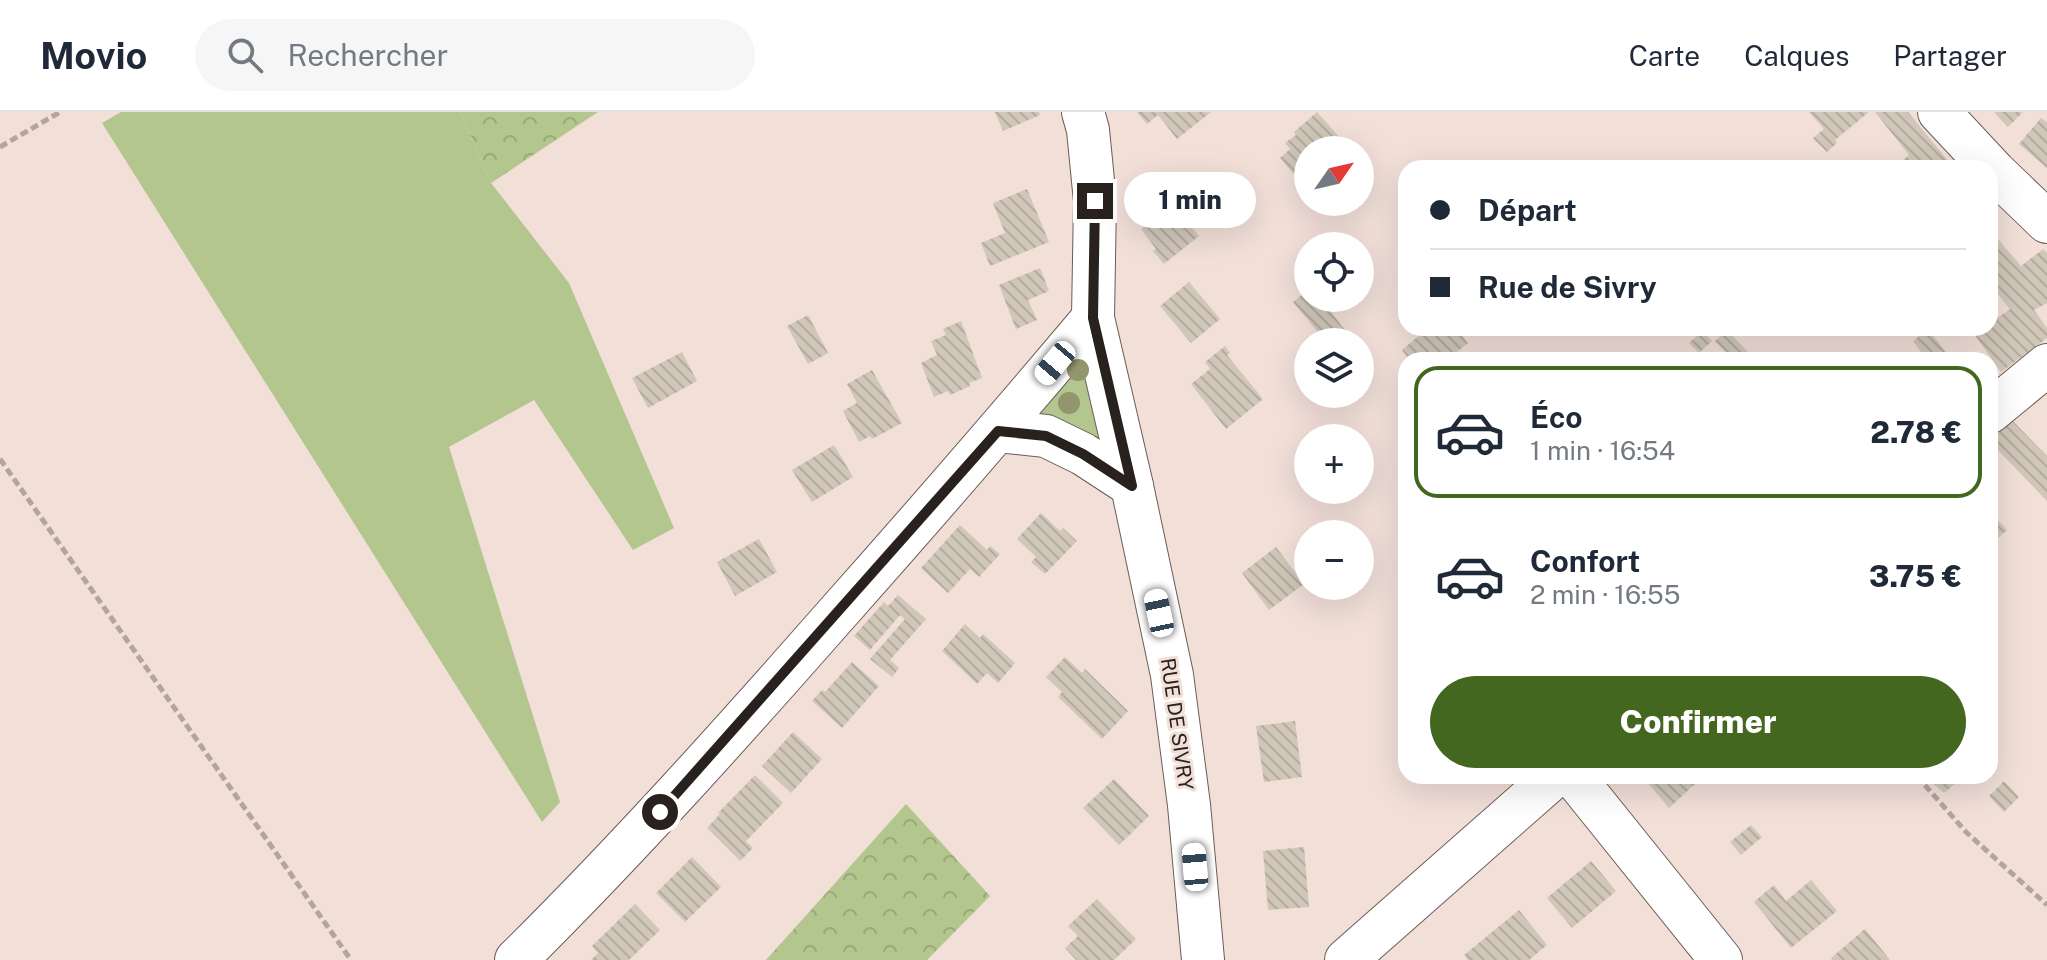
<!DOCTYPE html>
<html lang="fr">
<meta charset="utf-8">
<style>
:root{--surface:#fff;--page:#f6f6f7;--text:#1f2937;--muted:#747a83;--line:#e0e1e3;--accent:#44671f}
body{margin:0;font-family:"Public Sans",sans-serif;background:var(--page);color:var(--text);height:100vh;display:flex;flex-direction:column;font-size:30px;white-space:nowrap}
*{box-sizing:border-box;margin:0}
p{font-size:26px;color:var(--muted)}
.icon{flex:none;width:44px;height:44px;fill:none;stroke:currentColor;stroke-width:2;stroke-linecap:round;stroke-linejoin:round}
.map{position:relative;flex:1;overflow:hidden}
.side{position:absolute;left:1398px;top:240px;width:600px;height:432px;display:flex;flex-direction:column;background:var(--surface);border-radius:24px;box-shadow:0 8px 32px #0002}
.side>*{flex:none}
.guide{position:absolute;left:1398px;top:48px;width:600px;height:176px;border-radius:24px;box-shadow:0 8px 32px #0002;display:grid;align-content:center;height:176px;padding:0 32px;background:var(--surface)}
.needle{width:52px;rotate:56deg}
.tools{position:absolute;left:1294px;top:24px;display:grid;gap:16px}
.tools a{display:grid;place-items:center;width:80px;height:80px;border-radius:50%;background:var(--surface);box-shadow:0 8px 32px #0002;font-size:40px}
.end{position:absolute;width:36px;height:36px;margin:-18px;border:10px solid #28211e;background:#fff;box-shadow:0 0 0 4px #fff}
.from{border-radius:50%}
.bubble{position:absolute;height:56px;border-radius:28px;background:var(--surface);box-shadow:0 8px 32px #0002;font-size:26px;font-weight:800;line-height:56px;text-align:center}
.car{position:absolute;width:24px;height:48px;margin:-24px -12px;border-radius:10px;box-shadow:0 0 6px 2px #0007;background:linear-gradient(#fff 24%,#345 0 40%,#fff 0 76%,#345 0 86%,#fff 0)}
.guide b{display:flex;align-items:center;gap:28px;height:76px;font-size:30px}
.guide b+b{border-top:2px solid var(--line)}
.guide i{width:20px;height:20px;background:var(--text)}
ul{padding:14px 0 0;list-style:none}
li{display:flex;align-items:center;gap:24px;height:132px;margin:0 16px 12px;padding:0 16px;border:4px solid transparent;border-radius:24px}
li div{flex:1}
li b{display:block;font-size:30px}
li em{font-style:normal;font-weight:800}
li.active{border-color:var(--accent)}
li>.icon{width:72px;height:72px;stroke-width:1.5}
.primary-button{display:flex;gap:16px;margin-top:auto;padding:16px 32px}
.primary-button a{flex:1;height:92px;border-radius:48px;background:var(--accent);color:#fff;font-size:32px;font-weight:800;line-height:92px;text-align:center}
header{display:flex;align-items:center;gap:48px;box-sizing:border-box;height:112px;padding:0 40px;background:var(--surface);border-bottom:2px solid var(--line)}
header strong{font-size:38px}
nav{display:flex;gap:44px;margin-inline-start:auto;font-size:28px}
.search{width:560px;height:72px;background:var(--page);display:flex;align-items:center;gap:20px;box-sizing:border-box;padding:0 28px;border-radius:44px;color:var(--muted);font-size:30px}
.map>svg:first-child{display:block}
.grass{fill:#b2c68d}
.forest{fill:url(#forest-crowns)}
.building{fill:url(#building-back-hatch)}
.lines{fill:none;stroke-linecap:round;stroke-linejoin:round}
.minor-casing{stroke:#6b5c56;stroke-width:44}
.path{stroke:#b3a49e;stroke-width:5;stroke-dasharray:8 4;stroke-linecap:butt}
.minor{stroke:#fff;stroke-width:42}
.tree{fill:#93956c}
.route{stroke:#28211e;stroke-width:10}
.labels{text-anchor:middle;stroke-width:6;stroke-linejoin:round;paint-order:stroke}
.street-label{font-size:20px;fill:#28211e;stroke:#f1dfd8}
</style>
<header>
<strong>Movio</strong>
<div class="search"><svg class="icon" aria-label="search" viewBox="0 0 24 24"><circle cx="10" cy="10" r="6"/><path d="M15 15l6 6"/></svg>Rechercher</div>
<nav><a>Carte</a><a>Calques</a><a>Partager</a></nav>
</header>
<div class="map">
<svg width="2047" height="848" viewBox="0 0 2047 848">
<defs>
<pattern id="forest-crowns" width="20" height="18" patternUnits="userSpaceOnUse" patternTransform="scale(2)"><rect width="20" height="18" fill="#b2c68d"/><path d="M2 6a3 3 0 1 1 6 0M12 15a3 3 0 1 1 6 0" fill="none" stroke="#99aa79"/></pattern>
<pattern id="building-back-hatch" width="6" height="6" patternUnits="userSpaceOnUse" patternTransform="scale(2)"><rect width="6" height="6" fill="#d0c7b9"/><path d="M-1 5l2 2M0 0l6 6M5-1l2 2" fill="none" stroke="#b3ab9f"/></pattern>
</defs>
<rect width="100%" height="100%" fill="#f1dfd8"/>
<g class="grass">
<path d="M121,0H460L491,71L569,171L674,416L633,438L534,288L449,335L560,690L542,710L102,11Z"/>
<path d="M1081,244L1101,326L1098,330L1044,318L1032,295Z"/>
</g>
<g class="forest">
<path d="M460,0H598L491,71Z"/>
<path d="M906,692L990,784L927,848H766Z"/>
</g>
<g class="building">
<path d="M995,0H1039L1040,3L1003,19Z"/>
<path d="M1137,0H1211L1177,27L1158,3L1147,12Z"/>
<path d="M1317,0L1342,28L1331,38H1308V57L1297,66L1280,46L1290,37L1285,31L1296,23L1294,20Z"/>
<path d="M1809,0H1869L1835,28L1837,31L1827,40L1813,26L1824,17Z"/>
<path d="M1875,0H1908L1954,56H1894L1909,43Z"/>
<path d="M1994,0H2023L2008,15Z"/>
<path d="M2041,6L2047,10V56L2019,32Z"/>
<path d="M1027,77L1049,130L990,154L981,131L1005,121L993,91Z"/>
<path d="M1173,92L1199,124L1164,152L1153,139L1156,137L1141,117Z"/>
<path d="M1990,118L2021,154L2043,137L2047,141V191L2034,198L2047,216V226L2001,260L1974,222L1983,216H1990V211L2010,197L1990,173Z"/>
<path d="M1040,156L1049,179L1028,188L1037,208L1016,217L999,173Z"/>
<path d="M1189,170L1220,207L1191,231L1160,194Z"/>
<path d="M1308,178V186H1320L1345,218L1330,230H1326L1293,190Z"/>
<path d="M808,203L828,241L808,252L787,214Z"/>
<path d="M961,209L982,266L969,271L970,274L950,283L948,279L934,285L921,251L937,243L931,229L946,223L943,217Z"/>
<path d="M1428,216H1456L1468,231L1447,248H1410L1402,238Z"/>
<path d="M1928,217L1952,248H1927L1913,229Z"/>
<path d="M1727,218L1750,242L1745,248H1733L1715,229Z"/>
<path d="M1702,219L1712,229L1699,241L1689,231Z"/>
<path d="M1225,234L1230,241L1227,243L1263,287L1226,317L1191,272L1210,257L1205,250Z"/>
<path d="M682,240L697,269L648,296L632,266Z"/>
<path d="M872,258L902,311L872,327L870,324L859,330L843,299L857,291L847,272Z"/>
<path d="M2007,303L2047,344V389L1990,330V318Z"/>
<path d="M834,333L853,365L812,390L792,358Z"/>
<path d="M1990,399L2007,418L1990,433Z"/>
<path d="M1041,401L1060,419L1063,416L1077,429L1045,462L1031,450L1036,445L1017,427Z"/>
<path d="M960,413L987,438L990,434L1000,442L979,465L970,457L948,481L921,456Z"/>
<path d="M759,427L777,460L735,484L717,450Z"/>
<path d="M1276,435L1304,472L1269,498L1242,461Z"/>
<path d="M898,483L926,507L890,548L899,556L892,565L870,547L905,507L900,503L870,538L854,524L884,490L888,494Z"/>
<path d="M965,512L980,526L983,522L1015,551L998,571L987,561L977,572L942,539Z"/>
<path d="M1065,545L1082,561L1085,557L1128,599L1102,627L1058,585L1062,580L1046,565Z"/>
<path d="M852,550L879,574L842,616L812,589L822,578L825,580Z"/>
<path d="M1295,609L1302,665L1264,670L1256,614Z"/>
<path d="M793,620L822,647L791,681L762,654Z"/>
<path d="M755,663L783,691L746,729L753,736L740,749L707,716L720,702L718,701Z"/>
<path d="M1642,664H1690L1696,671L1669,696Z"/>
<path d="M1924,664H1952L1957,670L1944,681Z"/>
<path d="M1114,667L1149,704L1119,733L1083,696Z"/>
<path d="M2004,669L2019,685L2004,700L1989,684Z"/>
<path d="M1751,713L1762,725L1741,743L1730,730Z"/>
<path d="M1304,735L1309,795L1268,798L1263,739Z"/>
<path d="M692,745L721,775L685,810L656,781Z"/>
<path d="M1591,749L1616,779L1572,816L1547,786Z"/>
<path d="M1811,768L1837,799L1791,836L1754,790L1774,773L1786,789Z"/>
<path d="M1097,787L1136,827L1114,848H1076L1065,836L1078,824L1068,814Z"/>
<path d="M635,792L660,818L629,848H591L598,841L592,834Z"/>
<path d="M1519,798L1547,833L1529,848H1468L1464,843Z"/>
<path d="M1865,817L1890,848H1833L1831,846Z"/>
</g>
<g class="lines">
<defs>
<g id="minor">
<path d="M1083,0L1088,18L1095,89L1093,206L1132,374L1172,563L1189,693L1203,848"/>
<path d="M1939,0L1995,60L2047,110"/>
<path d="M1990,300L2047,253"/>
<path d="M998,319L1046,324L1083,342L1132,374"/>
<path d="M1573,664L1721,848"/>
<path d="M516,848C627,738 731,622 834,505C922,406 1008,307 1093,206"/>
<path d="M1346,848L1555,664"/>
</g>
</defs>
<use href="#minor" class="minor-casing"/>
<g class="path">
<path d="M0,35L60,0"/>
<path d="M0,347L351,848"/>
<path d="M1917,664L1966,720L2047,793"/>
</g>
<use href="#minor" class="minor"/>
</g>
<g class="tree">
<circle cx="1078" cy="258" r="11"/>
<circle cx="1069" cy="291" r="11"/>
</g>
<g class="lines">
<path class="route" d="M660,700L998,319L1046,324L1083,342L1132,374L1093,206L1095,89"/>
</g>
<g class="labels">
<g class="street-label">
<text transform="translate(1177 612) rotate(82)" y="7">RUE DE SIVRY</text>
</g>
</g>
</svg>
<div class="tools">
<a><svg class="needle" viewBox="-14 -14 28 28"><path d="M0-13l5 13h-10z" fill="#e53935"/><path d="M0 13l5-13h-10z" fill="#747a83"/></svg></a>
<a><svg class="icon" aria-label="locate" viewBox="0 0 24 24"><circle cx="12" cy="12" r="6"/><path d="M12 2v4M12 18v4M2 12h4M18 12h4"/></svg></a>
<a><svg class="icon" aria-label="layers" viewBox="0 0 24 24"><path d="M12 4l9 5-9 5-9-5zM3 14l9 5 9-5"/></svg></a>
<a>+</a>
<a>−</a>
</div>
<i class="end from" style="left:660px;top:700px"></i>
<i class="end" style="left:1095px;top:89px"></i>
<div class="bubble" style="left:1124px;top:60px;width:132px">1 min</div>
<i class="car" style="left:1055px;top:251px;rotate:220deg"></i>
<i class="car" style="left:1159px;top:501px;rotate:348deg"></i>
<i class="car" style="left:1195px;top:755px;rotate:355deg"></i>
<div class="guide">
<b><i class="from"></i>Départ</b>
<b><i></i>Rue de Sivry</b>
</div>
<section class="side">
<ul>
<li class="active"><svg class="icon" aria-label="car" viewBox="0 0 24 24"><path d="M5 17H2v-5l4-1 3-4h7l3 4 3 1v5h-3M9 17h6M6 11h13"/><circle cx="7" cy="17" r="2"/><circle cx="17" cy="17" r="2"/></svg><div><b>Éco</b><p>1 min · 16:54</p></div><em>2.78 €</em></li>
<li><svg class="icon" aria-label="car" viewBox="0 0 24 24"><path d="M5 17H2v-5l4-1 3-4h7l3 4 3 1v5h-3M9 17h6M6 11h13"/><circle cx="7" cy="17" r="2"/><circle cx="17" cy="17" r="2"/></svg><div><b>Confort</b><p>2 min · 16:55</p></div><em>3.75 €</em></li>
</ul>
<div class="primary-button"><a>Confirmer</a></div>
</section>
</div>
